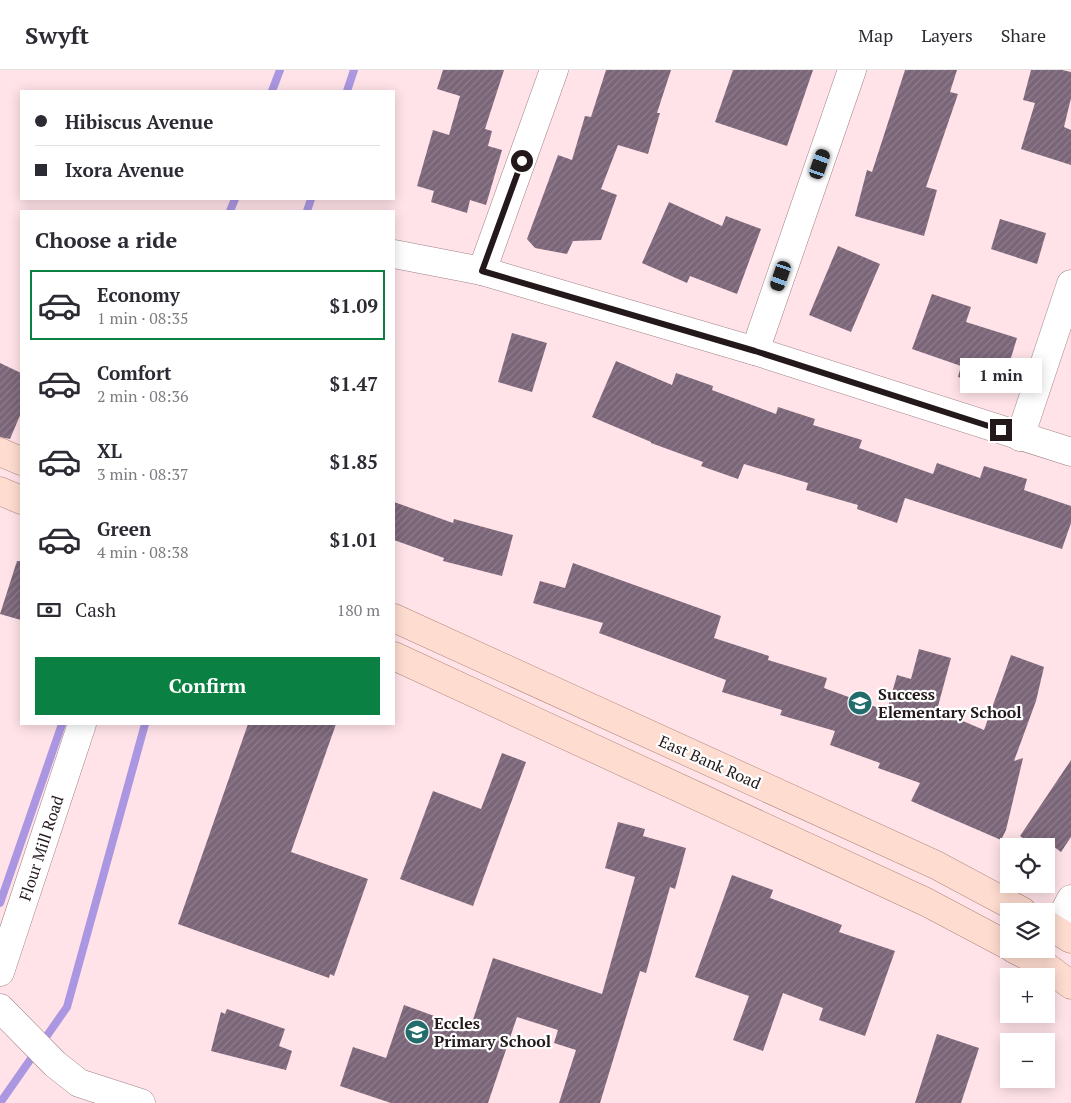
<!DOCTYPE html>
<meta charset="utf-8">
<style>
:root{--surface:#fff;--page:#f7f7f7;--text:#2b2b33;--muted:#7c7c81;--line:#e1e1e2;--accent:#0b8043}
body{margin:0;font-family:"PT Serif",serif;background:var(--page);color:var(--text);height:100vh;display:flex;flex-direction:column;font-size:19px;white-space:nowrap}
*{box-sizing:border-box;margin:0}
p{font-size:16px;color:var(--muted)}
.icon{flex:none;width:28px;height:28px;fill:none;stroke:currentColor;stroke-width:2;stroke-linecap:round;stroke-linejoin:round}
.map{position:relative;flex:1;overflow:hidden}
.sheet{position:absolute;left:20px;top:140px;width:375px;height:515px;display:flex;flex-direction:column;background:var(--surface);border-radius:0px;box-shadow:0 2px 12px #0003}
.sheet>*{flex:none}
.hud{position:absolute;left:20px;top:20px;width:375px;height:110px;border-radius:0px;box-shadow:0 2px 12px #0003;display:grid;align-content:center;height:110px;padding:0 15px;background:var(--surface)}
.controls{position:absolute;left:1000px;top:768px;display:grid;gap:10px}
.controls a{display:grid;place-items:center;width:55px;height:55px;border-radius:0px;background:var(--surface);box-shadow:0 2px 12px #0003;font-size:25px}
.end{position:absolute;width:22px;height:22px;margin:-11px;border:6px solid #23181a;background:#fff;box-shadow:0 0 0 2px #fff}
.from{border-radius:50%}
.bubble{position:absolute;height:35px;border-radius:0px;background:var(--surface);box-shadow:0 2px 12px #0003;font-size:16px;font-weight:700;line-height:35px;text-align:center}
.car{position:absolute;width:15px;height:30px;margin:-15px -8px;border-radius:6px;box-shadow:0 0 4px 1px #0007;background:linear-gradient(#222 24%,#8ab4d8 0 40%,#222 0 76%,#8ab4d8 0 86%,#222 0)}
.hud b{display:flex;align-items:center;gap:18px;height:48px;font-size:19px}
.hud b+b{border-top:1px solid var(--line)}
.hud i{width:12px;height:12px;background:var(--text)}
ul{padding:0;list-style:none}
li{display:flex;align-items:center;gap:15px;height:70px;margin:0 10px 8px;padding:0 5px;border:2px solid transparent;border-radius:0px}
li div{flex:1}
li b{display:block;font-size:19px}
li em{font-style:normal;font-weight:700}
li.on{border-color:var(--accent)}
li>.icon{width:45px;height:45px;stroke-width:1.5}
h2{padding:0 15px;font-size:22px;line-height:60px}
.pay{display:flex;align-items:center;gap:12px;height:55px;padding:0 15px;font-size:19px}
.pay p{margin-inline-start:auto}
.action{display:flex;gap:10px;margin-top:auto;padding:10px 15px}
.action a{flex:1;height:58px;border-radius:0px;background:var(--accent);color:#fff;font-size:20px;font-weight:700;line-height:58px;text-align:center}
header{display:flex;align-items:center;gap:30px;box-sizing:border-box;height:70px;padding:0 25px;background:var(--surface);border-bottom:1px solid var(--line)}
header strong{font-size:24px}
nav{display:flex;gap:28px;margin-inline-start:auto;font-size:18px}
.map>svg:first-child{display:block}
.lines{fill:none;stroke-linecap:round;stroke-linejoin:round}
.stream{stroke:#ab97e1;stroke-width:8}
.building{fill:url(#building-hatch)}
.minor-casing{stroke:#9e8085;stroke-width:29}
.major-casing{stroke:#b1887c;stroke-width:29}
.minor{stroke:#fff;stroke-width:28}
.major{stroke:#fedcd0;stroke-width:28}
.route{stroke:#23181a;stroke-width:6}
.labels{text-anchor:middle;stroke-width:4.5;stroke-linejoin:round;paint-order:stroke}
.poi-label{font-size:16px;font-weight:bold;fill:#23181a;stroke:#fff;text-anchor:start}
.street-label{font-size:16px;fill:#23181a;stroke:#fff}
</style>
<header>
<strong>Swyft</strong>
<nav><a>Map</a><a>Layers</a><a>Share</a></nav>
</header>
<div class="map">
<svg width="1071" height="1033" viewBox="0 0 1071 1033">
<defs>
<pattern id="building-hatch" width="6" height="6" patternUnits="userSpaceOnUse" patternTransform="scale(1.25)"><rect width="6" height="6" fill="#7b6578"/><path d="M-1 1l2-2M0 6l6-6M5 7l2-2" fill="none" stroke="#8f7e8c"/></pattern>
</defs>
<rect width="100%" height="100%" fill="#ffe3e8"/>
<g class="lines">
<g class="stream">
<path d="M272,21L280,0"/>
<path d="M347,21L354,0"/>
<path d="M230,141L235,129"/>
<path d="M307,141L311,129"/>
<path d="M0,833L62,654"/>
<path d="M0,1033L67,937L145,654"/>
</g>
</g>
<g class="building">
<path d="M443,0H504L485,59L492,61L488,76L502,80L486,135L470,130L467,143L431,132L434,121L417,116L433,60L449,65L460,26L437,19Z"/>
<path d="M606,0H671L657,43H660L648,84L618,75L601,119L617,125L601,170L573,171L567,184L535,178L527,169L558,85L572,90L585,46L591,47Z"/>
<path d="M733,0H813L787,76L715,52Z"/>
<path d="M905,0H957L950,22L958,24L926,117L937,120L924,166L855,146L867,100L872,102Z"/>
<path d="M1031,0H1062L1071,2V28L1064,57L1071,60V95L1021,79L1035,33L1023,30Z"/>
<path d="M669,132L722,156L726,146L761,159L737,224L690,206L687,213L642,193Z"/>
<path d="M1000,149L1046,163L1037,194L991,179Z"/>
<path d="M838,176L880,194L851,262L809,245Z"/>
<path d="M932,224L971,237L966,252L1017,268L1001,321L958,307L961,296L912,279Z"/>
<path d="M512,263L547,273L532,322L498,312Z"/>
<path d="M616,291L672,315L676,303L713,316L712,320L776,344L778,337L815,349L813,355L862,370L859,378L933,404L937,393L980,408L984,396L1027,409L1024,420L1071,436V453L1062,479L905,428L897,453L857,439L858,435L806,420L808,413L744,394L738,409L701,396L703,392L651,373V372L592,347Z"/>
<path d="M0,293L21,303V343L10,369L0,367Z"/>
<path d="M394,432L453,453L454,449L513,465L502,506L443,491L444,488L394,470Z"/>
<path d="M17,491H21V550L0,544Z"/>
<path d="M573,493L721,546L714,568L769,586L768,590L827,608L824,618L887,641L897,605L911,609L919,579L951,588L937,640L984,660L1011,585L1044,597L1036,631L1014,691L1023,688L1006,760L1001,770L911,731L920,713L878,698L880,693L830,675L835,661L780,645L782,640L722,622L726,610L599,563L603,553L533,533L540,511L565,518Z"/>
<path d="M248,654H336L291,782L368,809L334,906L330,904L329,908L178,854Z"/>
<path d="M502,683L526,692L473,836L400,809L433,721L481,739Z"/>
<path d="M1071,690V767L1061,782L1053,776H1035L1020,766Z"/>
<path d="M618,752L645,759L643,766L686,778L675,819L670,817L646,903L640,901L600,1033H559L576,980L554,973L558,960L517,947L488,1033H391L340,1016L353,977L386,988L404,935L470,959L493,888L602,924L635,807L605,798Z"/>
<path d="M732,805L773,820L770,828L842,855L839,862L895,881L865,966L819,950L823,938L783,923L763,981L733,970L749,926L695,907Z"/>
<path d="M227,939L285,959L279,976L292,981L286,1000L211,981L221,942L225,944Z"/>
<path d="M937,964L979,978L961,1033H915Z"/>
</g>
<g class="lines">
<defs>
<g id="minor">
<path d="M394,184L482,201L755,281L1071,382"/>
<path d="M482,201L554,0"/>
<path d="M755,281L852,0"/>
<path d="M1020,367L1071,214"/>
<path d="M1055,859L1071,829"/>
<path d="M0,902L82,654"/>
<path d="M0,938L55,994L79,1013L141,1033"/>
</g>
<g id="major">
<path d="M0,382L21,391"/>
<path d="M0,421L21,430"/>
<path d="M394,548L936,795L1022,841"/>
<path d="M394,586L926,832L1009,876"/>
<path d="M1046,854L1071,869"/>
<path d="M1014,879L1043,894L1071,915"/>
</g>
</defs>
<use href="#minor" class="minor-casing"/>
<use href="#major" class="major-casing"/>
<use href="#minor" class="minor"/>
<use href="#major" class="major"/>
</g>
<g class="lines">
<path class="route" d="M522,91L482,201L755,281L1001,360"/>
</g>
<defs>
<symbol id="school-disc" viewBox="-11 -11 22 22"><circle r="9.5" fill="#226d6b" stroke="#fff"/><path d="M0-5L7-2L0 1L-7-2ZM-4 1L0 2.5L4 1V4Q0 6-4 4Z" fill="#fff"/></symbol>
</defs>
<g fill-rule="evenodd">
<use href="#school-disc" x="846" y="619" width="28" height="28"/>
<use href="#school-disc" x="403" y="948" width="28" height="28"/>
</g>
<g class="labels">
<g class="poi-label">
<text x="878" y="630">Success<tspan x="878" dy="18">Elementary School</tspan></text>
<text x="434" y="959">Eccles<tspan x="434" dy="18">Primary School</tspan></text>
</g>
<g class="street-label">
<text transform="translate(710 692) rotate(24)" y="6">East Bank Road</text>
<text transform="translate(41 778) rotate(-72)" y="6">Flour Mill Road</text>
</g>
</g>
</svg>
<div class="controls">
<a><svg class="icon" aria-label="locate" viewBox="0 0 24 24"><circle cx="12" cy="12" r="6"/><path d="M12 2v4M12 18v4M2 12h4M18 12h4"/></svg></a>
<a><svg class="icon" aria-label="layers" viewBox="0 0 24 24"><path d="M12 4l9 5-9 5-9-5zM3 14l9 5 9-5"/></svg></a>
<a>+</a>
<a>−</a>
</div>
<i class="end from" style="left:522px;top:91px"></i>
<i class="end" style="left:1001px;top:360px"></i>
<div class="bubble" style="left:960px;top:288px;width:82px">1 min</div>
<i class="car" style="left:820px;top:94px;rotate:19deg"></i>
<i class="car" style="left:781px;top:206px;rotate:199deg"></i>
<div class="hud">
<b><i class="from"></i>Hibiscus Avenue</b>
<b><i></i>Ixora Avenue</b>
</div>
<section class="sheet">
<h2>Choose a ride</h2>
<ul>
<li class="on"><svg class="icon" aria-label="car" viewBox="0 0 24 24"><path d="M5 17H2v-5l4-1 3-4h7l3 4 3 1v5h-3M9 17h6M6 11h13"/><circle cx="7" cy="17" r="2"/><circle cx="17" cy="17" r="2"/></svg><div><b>Economy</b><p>1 min · 08:35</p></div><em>$1.09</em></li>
<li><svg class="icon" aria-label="car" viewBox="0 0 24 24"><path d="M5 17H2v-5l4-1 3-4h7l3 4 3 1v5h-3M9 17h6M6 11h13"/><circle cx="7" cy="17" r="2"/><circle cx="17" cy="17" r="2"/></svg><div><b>Comfort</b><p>2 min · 08:36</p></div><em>$1.47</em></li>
<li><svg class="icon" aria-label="car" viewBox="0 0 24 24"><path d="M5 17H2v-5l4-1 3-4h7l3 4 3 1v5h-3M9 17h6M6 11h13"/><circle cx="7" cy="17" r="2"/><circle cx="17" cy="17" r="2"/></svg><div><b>XL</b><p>3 min · 08:37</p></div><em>$1.85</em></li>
<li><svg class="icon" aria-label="car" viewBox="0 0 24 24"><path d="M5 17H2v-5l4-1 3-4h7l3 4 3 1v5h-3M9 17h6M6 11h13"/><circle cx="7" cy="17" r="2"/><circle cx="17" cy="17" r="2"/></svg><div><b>Green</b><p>4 min · 08:38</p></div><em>$1.01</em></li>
</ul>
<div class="pay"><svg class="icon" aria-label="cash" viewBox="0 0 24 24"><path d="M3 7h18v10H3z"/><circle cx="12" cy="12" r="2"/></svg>Cash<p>180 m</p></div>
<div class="action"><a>Confirm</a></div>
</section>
</div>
